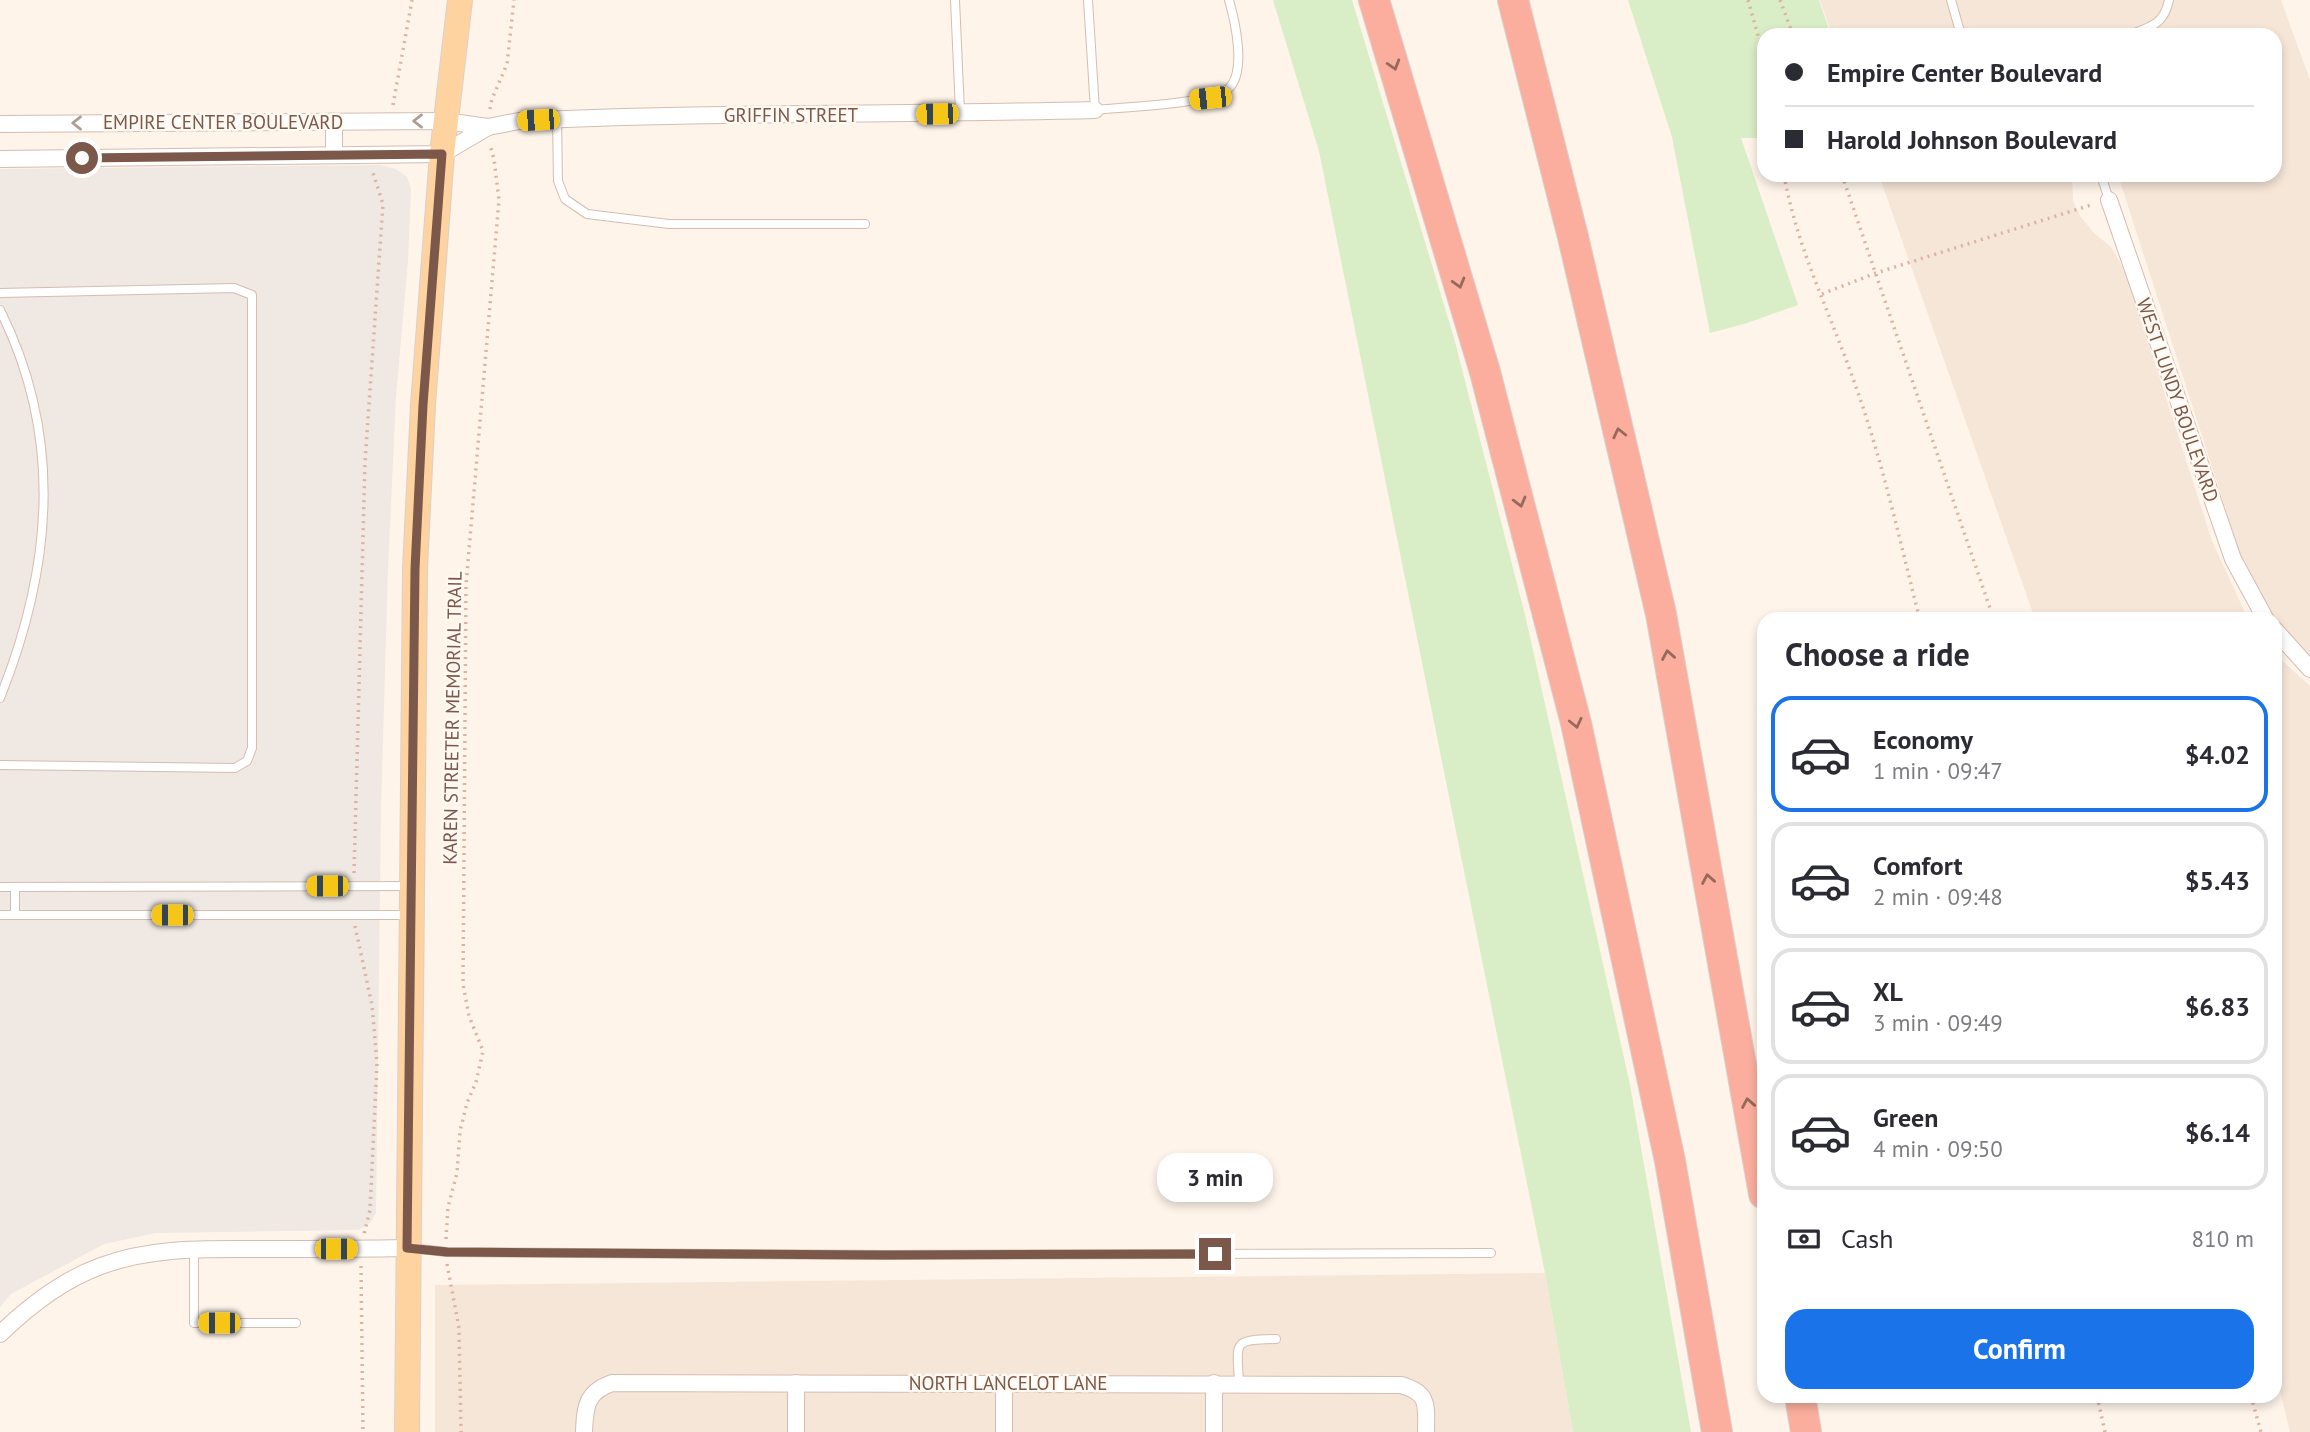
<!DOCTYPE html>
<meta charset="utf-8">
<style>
:root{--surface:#fff;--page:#f2f2f3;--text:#2b2b33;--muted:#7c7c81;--line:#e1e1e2;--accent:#1a73e8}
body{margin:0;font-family:"PT Sans",sans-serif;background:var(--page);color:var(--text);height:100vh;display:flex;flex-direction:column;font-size:26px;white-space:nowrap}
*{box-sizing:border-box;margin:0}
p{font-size:23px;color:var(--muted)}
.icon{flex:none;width:38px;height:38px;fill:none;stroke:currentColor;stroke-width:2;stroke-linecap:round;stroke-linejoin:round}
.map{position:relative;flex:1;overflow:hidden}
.side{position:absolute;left:1757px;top:612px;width:525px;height:791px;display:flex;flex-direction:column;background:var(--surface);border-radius:21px;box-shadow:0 4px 10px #0003}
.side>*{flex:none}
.guide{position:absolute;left:1757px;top:28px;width:525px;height:154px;border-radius:21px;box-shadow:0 4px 10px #0003;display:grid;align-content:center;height:154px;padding:0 28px;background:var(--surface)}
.end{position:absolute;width:32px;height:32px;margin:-16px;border:9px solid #7b584a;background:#fff;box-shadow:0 0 0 4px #fff}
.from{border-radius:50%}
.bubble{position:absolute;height:49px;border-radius:21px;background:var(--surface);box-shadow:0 4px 10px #0003;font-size:23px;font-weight:700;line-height:49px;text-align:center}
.car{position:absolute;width:21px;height:42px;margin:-21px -10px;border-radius:9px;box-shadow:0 0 5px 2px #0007;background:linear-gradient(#f5c518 24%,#345 0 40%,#f5c518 0 76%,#345 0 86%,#f5c518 0)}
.guide b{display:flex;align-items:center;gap:24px;height:66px;font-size:26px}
.guide b+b{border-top:2px solid var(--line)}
.guide i{width:18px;height:18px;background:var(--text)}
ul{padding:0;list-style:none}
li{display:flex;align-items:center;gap:21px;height:116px;margin:0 14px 10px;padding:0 14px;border:4px solid var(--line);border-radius:21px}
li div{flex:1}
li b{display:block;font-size:26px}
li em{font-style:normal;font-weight:700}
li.on{border-color:var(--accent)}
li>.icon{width:63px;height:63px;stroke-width:1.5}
h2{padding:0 28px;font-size:32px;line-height:84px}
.pay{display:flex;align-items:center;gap:18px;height:77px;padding:0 28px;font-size:26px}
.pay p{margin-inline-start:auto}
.cta{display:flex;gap:14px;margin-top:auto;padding:14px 28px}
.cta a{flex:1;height:80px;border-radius:21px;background:var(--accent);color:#fff;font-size:28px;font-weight:700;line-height:80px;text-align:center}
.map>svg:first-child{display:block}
.residential{fill:#f6e6d8}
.industrial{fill:#efe8e3}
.green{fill:#d9edc6}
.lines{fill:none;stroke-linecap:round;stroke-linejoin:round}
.service-casing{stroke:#d4bdb1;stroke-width:10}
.minor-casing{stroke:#d4bdb1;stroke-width:18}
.primary-casing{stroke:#dad0cc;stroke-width:26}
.motorway-casing{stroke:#dad0cc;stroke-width:32}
.path{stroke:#dbb3a1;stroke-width:3.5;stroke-dasharray:2 5;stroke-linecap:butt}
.service{stroke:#fff;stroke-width:8}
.minor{stroke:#fff;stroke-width:16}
.primary{stroke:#ffd3a0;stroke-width:24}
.motorway{stroke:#fbae9e;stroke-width:30}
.oneway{stroke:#95695b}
.oneway2{stroke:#b09b92}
.route{stroke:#7b584a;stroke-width:9}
.labels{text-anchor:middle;stroke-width:5;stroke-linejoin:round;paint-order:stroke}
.street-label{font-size:19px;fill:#7b584a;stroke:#fff9f2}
</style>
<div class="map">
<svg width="2310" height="1432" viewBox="0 0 2310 1432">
<rect width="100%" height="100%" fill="#fef4ea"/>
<g class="residential">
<path d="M1820,0H2281L2310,80V661L2291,642L2268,609L2241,557L2118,175H2275V35H1832Z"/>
<path d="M1879,175H2072L2073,200L2080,216L2094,233L2111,247L2120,262L2131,288L2212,541L2248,619H2035Z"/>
<path d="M2275,654L2310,686V1432H2290L2275,1370Z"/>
<path d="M1545,1273L1573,1432H435V1285Z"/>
</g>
<path class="industrial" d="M380,165L396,169L407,177L411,189L408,260L396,397L388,567L381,808L376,1213L371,1222L359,1230L156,1233L104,1244L11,1294L0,1307V169Z"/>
<g class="green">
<path d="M1273,0H1352L1454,338L1526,619L1630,1085L1691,1432H1573L1545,1273L1319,151Z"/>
<path d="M1628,0H1819L1831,35H1764V138H1741L1798,305L1744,324L1710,333L1672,137Z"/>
</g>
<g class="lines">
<defs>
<g id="service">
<path d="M955,0L960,112"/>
<path d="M1088,0L1095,110C1123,107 1211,104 1228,89C1247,73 1235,21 1229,0"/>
<path d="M1951,0L1961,35"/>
<path d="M2129,35C2150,27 2164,25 2169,0"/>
<path d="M557,119L558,181L565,199L587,214L669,224H865"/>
<path d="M2101,175L2109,200"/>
<path d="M0,293L234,288L252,295V748L247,761L235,768L0,765"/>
<path d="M0,310C64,438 52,568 0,698"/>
<path d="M0,887L410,886"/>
<path d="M15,887V915"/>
<path d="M0,915H408"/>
<path d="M410,1248L447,1252L885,1255L1491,1253"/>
<path d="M194,1249V1323H296"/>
<path d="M1239,1383C1237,1341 1232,1340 1276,1339"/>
</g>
<g id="minor">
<path d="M334,121V155"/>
<path d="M0,124L445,121L488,127L519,121C711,112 903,115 1095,110"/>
<path d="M0,159L442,154L488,127"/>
<path d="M2109,200L2233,559L2266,620"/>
<path d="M2275,630L2310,669"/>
<path d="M0,1334C29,1306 62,1280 101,1266C151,1247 205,1249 258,1249C308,1249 358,1249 407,1248"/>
<path d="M796,1383V1432"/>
<path d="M1004,1383V1432"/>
<path d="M1214,1383V1432"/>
<path d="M584,1432C585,1407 586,1392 612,1383L1401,1385C1430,1393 1426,1406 1426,1432"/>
</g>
<path id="primary" d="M407,1432L415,569L423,405L442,154L460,0"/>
<g id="motorway">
<path d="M1374,0L1485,372L1576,723L1670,1161L1717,1432"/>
<path d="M1513,0L1573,237L1661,614L1764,1194"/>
<path d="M1800,1396L1806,1432"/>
</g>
</defs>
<use href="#service" class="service-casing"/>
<use href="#minor" class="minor-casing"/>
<use href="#primary" class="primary-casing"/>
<use href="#motorway" class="motorway-casing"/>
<g class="path">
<path d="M1748,0L1764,57"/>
<path d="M1780,0L1793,35"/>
<path d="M393,105L412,0"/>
<path d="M490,109L492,99L507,64L514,0"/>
<path d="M1784,175C1797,249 1832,317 1856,387C1883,463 1900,542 1920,620"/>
<path d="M1842,175L1994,620"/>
<path d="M1822,294L1876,273L2094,204"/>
<path d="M354,873L365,462L383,204L372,170"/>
<path d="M355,926L372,1005L377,1063L370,1210L364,1234"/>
<path d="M446,1239L448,1207L457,1173L460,1131L467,1103L476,1082L483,1051L469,1016L463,984L466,585L499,200L494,159L490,145"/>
<path d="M447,1264L459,1328L461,1432"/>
<path d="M361,1266L363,1432"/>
<path d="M2097,1396L2105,1432"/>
<path d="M2251,1396L2261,1432"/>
</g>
<use href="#service" class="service"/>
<use href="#minor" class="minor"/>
<use href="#primary" class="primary"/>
<use href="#motorway" class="motorway"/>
</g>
<defs><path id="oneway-chevron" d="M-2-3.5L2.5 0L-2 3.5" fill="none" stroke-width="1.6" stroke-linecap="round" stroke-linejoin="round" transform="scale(1.75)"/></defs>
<g class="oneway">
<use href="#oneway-chevron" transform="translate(1394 65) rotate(73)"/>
<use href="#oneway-chevron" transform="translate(1459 283) rotate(74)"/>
<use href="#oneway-chevron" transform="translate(1619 433) rotate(-103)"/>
<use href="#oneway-chevron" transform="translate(1520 502) rotate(75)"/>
<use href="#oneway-chevron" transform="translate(1668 655) rotate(-100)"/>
<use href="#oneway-chevron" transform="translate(1576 723) rotate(77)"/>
<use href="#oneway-chevron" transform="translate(1708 879) rotate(-100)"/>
<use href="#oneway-chevron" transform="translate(1748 1103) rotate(-100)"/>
</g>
<g class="oneway2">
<use href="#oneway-chevron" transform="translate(418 121) rotate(180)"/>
<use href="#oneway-chevron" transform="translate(77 123) rotate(180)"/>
</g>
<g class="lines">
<path class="route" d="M82,158L442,154L423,405L415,569L407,1248L447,1252L884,1255L1215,1254"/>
</g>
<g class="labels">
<g class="street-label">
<text x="791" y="122">GRIFFIN STREET</text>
<text x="223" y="129">EMPIRE CENTER BOULEVARD</text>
<text transform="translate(2178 400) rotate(71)" y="7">WEST LUNDY BOULEVARD</text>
<text transform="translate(452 718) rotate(-89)" y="7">KAREN STREETER MEMORIAL TRAIL</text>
<text x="1008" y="1390">NORTH LANCELOT LANE</text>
</g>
</g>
</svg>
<i class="end from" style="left:82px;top:158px"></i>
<i class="end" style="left:1215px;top:1254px"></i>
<div class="bubble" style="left:1157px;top:1153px;width:116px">3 min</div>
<i class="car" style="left:1210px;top:98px;rotate:264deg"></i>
<i class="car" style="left:937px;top:114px;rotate:269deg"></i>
<i class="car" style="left:538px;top:120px;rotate:267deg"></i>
<i class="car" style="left:327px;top:886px;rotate:270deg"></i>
<i class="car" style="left:172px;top:915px;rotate:270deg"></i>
<i class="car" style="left:336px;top:1249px;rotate:90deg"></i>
<i class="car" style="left:219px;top:1323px;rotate:270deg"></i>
<div class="guide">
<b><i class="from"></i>Empire Center Boulevard</b>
<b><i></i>Harold Johnson Boulevard</b>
</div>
<section class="side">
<h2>Choose a ride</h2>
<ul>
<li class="on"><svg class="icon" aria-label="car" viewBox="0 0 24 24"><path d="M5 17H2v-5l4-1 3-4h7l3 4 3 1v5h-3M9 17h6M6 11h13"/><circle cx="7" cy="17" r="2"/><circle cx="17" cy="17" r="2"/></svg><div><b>Economy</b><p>1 min · 09:47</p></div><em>$4.02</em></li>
<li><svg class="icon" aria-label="car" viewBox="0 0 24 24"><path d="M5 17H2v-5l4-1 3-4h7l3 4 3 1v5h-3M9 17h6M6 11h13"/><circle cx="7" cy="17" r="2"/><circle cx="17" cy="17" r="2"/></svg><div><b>Comfort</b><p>2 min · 09:48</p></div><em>$5.43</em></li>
<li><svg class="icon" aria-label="car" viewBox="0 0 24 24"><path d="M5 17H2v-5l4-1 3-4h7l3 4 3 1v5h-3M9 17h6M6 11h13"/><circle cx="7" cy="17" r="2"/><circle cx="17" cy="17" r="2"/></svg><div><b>XL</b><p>3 min · 09:49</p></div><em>$6.83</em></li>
<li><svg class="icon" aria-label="car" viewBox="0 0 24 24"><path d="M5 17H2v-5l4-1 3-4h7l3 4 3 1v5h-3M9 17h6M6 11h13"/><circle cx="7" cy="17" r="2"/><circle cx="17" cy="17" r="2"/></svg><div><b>Green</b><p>4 min · 09:50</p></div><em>$6.14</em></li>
</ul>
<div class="pay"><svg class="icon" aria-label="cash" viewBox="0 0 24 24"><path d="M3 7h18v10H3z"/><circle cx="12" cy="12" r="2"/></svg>Cash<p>810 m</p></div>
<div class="cta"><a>Confirm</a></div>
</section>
</div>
